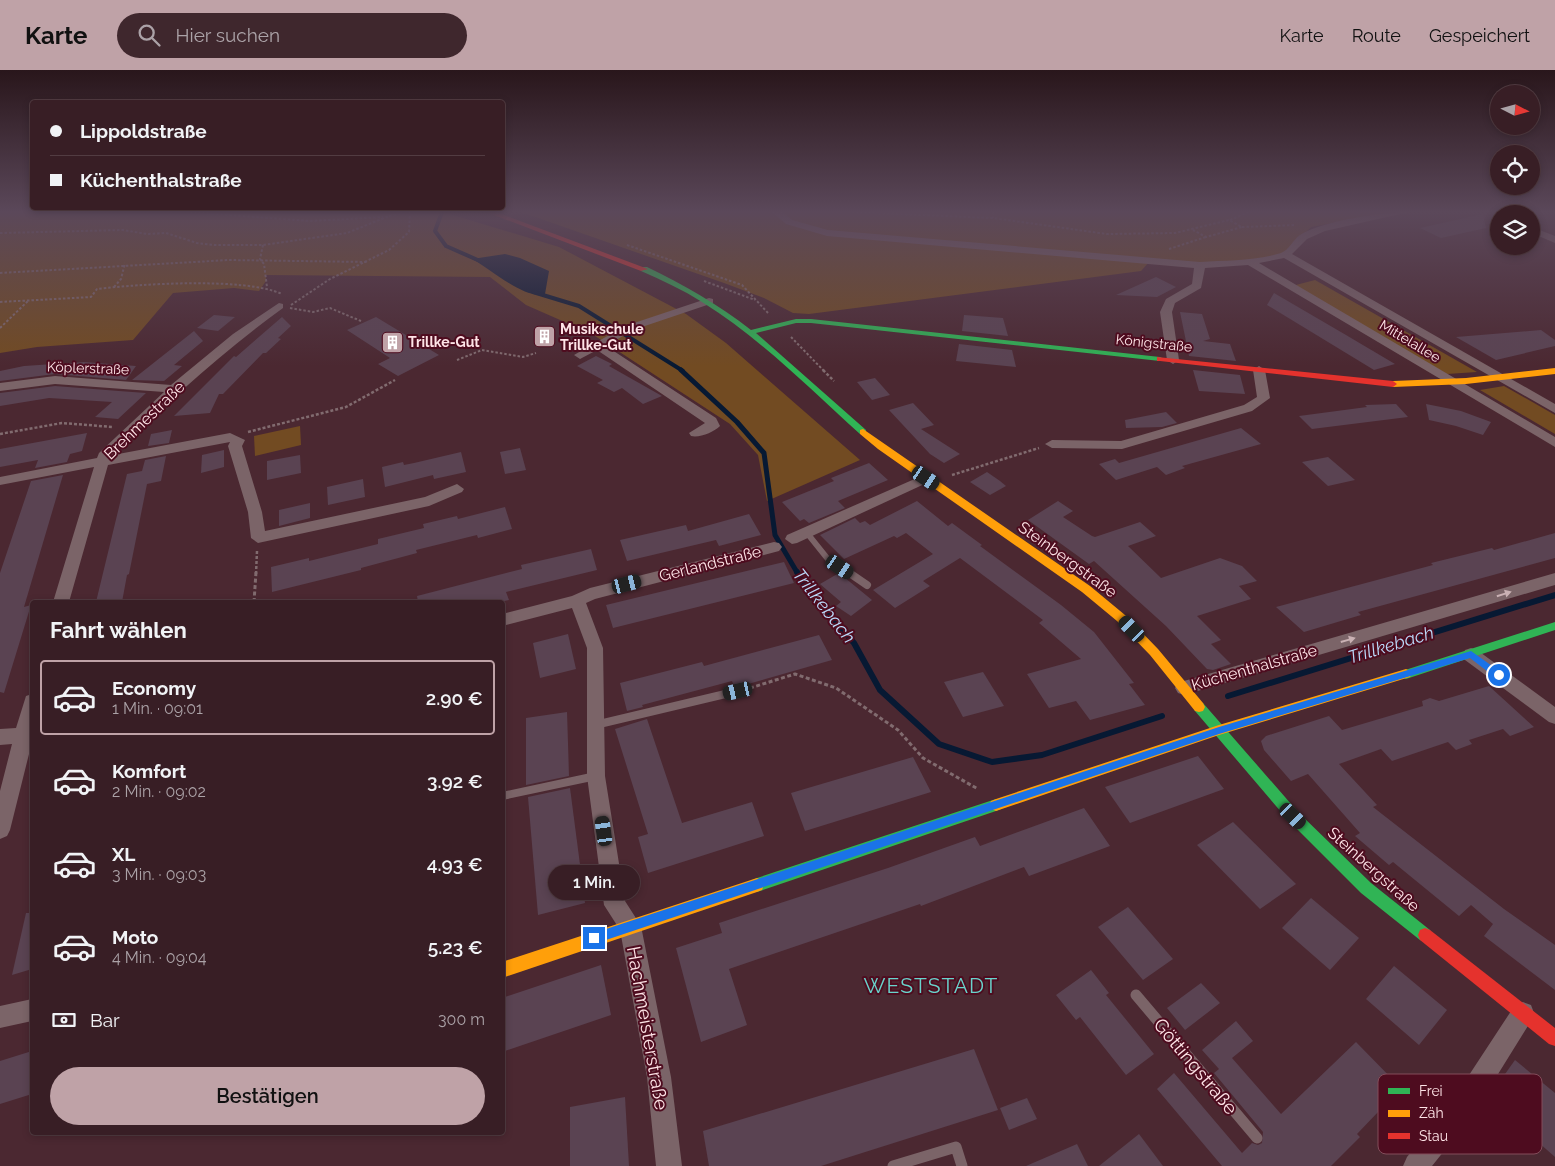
<!DOCTYPE html>
<html lang="de">
<meta charset="utf-8">
<style>
:root{--surface:#381e25;--page:#3f272d;--text:#f1f3f6;--muted:#aba2a7;--line:#523c42;--accent:#bfa2a7}
body{margin:0;font-family:Raleway,sans-serif;background:var(--page);color:var(--text);height:100vh;display:flex;flex-direction:column;font-size:19px;white-space:nowrap}
*{box-sizing:border-box;margin:0}
p{font-size:16px;color:var(--muted)}
.icon{flex:none;width:28px;height:28px;fill:none;stroke:currentColor;stroke-width:2;stroke-linecap:round;stroke-linejoin:round}
.map{position:relative;flex:1;overflow:hidden}
.details{position:absolute;left:30px;top:530px;width:475px;height:535px;display:flex;flex-direction:column;background:var(--surface);border-radius:5px;box-shadow:0 2px 8px #0003,0 0 0 1px var(--line)}
.details>*{flex:none}
.guide{position:absolute;left:30px;top:30px;width:475px;height:110px;border-radius:5px;box-shadow:0 2px 8px #0003,0 0 0 1px var(--line);display:grid;align-content:center;height:110px;padding:0 20px;background:var(--surface)}
.needle{width:32px;rotate:96deg}
.buttons{position:absolute;left:1490px;top:15px;display:grid;gap:10px}
.buttons a{display:grid;place-items:center;width:50px;height:50px;border-radius:50%;background:var(--surface);box-shadow:0 2px 8px #0003,0 0 0 1px var(--line);font-size:25px}
.end{position:absolute;width:22px;height:22px;margin:-11px;border:6px solid #1a73e8;background:#fff;box-shadow:0 0 0 2px #fff}
.from{border-radius:50%}
.bubble{position:absolute;height:35px;border-radius:18px;background:var(--surface);box-shadow:0 2px 8px #0003,0 0 0 1px var(--line);font-size:16px;font-weight:600;line-height:35px;text-align:center}
.car{position:absolute;width:15px;height:30px;margin:-15px -8px;border-radius:6px;box-shadow:0 0 4px 1px #0007;background:linear-gradient(#222 24%,#8ab4d8 0 40%,#222 0 76%,#8ab4d8 0 86%,#222 0)}
.guide b{display:flex;align-items:center;gap:18px;height:48px;font-size:19px}
.guide b+b{border-top:1px solid var(--line)}
.guide i{width:12px;height:12px;background:var(--text)}
ul{padding:0;list-style:none}
li{display:flex;align-items:center;gap:15px;height:75px;margin:0 10px 8px;padding:0 10px;border:2px solid transparent;border-radius:5px}
li div{flex:1}
li b{display:block;font-size:19px}
li em{font-style:normal;font-weight:600}
li.current{border-color:var(--accent)}
li>.icon{width:45px;height:45px;stroke-width:1.5}
h2{padding:0 20px;font-size:22px;line-height:60px}
.pay{display:flex;align-items:center;gap:12px;height:55px;padding:0 20px;font-size:19px}
.pay p{margin-inline-start:auto}
.button{display:flex;gap:10px;margin-top:auto;padding:10px 20px}
.button a{flex:1;height:58px;border-radius:30px;background:var(--accent);color:#111;font-size:20px;font-weight:600;line-height:58px;text-align:center}
header{display:flex;align-items:center;gap:30px;box-sizing:border-box;height:70px;padding:0 25px;background:var(--accent);color:#111}
header strong{font-size:24px}
nav{display:flex;gap:28px;margin-inline-start:auto;font-size:18px}
.search{width:350px;height:45px;background:var(--page);display:flex;align-items:center;gap:12px;box-sizing:border-box;padding:0 18px;border-radius:28px;color:var(--muted);font-size:19px}
.map>svg:first-child{display:block}
.green{fill:#724b22}
.water{fill:#071933}
.lines{fill:none;stroke-linecap:round;stroke-linejoin:round}
.stream-far2{stroke:#071933;stroke-width:4}
.stream-far1{stroke:#071933;stroke-width:5}
.stream{stroke:#071933;stroke-width:6}
.building{fill:#5a4352}
.path-far2{stroke:#816b6f;stroke-width:2;stroke-dasharray:2.5 2;stroke-linecap:butt}
.path-far1{stroke:#816b6f;stroke-width:2.5;stroke-dasharray:3 2;stroke-linecap:butt}
.path{stroke:#816b6f;stroke-width:3;stroke-dasharray:4 2.5;stroke-linecap:butt}
.lane-far2{stroke:#7b6468;stroke-width:6}
.lane-far1{stroke:#7b6468;stroke-width:8}
.lane{stroke:#7b6468;stroke-width:11}
.street{fill:#7b6468;fill-rule:evenodd}
.fast{fill:#30b455;fill-rule:evenodd}
.slow{fill:#ff9f0a;fill-rule:evenodd}
.jam{fill:#e5322d;fill-rule:evenodd}
.oneway{fill:#cab1b4}
.route{fill:#1a73e8}
.labels{text-anchor:middle;stroke-width:4;stroke-linejoin:round;paint-order:stroke}
.far-poi-label{font-size:14px;font-weight:bold;fill:#fee4e7;stroke:#4e0c1f;text-anchor:start}
.far-street-label{font-size:14px;fill:#fee4e7;stroke:#4e0c1f}
.street-label{font-size:16px;fill:#fee4e7;stroke:#4e0c1f}
.water-label{font-size:18px;font-style:italic;fill:#bad9f9;stroke:#4e0c1f}
.near-street-label{font-size:19px;fill:#fee4e7;stroke:#4e0c1f}
.near-neighbourhood-label{font-size:21px;letter-spacing:1px;fill:#69d4cc;stroke:#4e0c1f}
.key{fill:#4e0c1f;stroke:#834d5b;stroke-width:1}
.key-label{font-size:14px;fill:#fee4e7}
</style>
<header>
<strong>Karte</strong>
<div class="search"><svg class="icon" aria-label="search" viewBox="0 0 24 24"><circle cx="10" cy="10" r="6"/><path d="M15 15l6 6"/></svg>Hier suchen</div>
<nav><a>Karte</a><a>Route</a><a>Gespeichert</a></nav>
</header>
<div class="map">
<svg width="1555" height="1096" viewBox="0 0 1555 1096">
<rect width="100%" height="100%" fill="#4b2831"/>
<g class="green">
<path d="M0,142H443L559,177L686,244L726,273L860,390L767,431L758,385L730,354L592,264L526,235L490,207L266,205V211L259,221L234,218L173,223L133,270L37,277L0,283Z"/>
<path d="M521,142H1394L1311,157L1285,184L1250,192L1200,195L1150,191L1141,201L809,244L793,243L764,228L724,213Z"/>
<path d="M1315,210L1477,302L1447,304L1292,216Z"/>
<path d="M1504,316L1555,345V364L1480,320Z"/>
<path d="M300,356L301,375L255,386L254,366Z"/>
</g>
<path class="water" d="M505,184L520,188L549,201L545,224C524,230 490,198 472,189Z"/>
<g class="lines">
<g class="stream-far2">
<path d="M442,142L435,161L446,176L480,191"/>
<path d="M533,222L579,236L683,301"/>
</g>
<path class="stream-far1" d="M681,300L737,352L764,383L775,465L798,504"/>
<g class="stream">
<path d="M797,502L809,523L854,573L880,620L939,674L992,692L1042,685L1162,646"/>
<path d="M1228,626L1555,525"/>
</g>
</g>
<g class="building">
<path d="M1483,144L1486,158L1441,168L1420,158Z"/>
<path d="M1156,207L1176,217L1157,227L1116,225Z"/>
<path d="M1274,223L1346,265L1395,294L1374,300L1267,235Z"/>
<path d="M1180,242L1202,244L1210,269L1203,271L1230,274L1236,291L1189,286Z"/>
<path d="M214,245L235,247L218,261L197,258Z"/>
<path d="M964,245L1003,248L1008,266L962,261Z"/>
<path d="M282,247L291,256L278,268L281,269L266,283H263L223,324H219L210,343L174,346L234,286L236,287Z"/>
<path d="M376,247L439,285L398,306L378,294L390,288L347,260Z"/>
<path d="M1541,260L1555,270V276L1496,290L1456,267Z"/>
<path d="M194,261L203,271L174,295L182,296L164,311L132,310Z"/>
<path d="M959,274L1012,280L1016,297L956,291Z"/>
<path d="M596,286L612,294L609,296L662,326L643,334L622,318L614,322L597,313L603,310L577,296Z"/>
<path d="M84,292L136,296L126,310L55,304L0,311V301L24,296Z"/>
<path d="M1193,300L1240,305L1245,324L1199,321Z"/>
<path d="M875,308L890,325L872,330L857,312Z"/>
<path d="M55,316L119,321L146,323L118,349L95,347L112,332L49,328L0,336V323Z"/>
<path d="M913,333L934,355L921,359L960,384L944,393L930,384L889,340Z"/>
<path d="M1396,334L1408,347L1312,359L1299,346L1367,337L1365,335Z"/>
<path d="M1426,334L1461,341L1491,352L1483,365L1456,356L1429,350Z"/>
<path d="M1166,342L1177,353L1162,357L1126,358L1125,350Z"/>
<path d="M1241,358L1261,374L1182,396L1185,398L1166,405L1157,397L1116,410L1099,394L1115,389L1119,393Z"/>
<path d="M172,360L169,373L148,376L151,364Z"/>
<path d="M87,363L82,381L70,384L67,392L35,398L38,390L0,397V379Z"/>
<path d="M520,378L526,400L505,404L500,382Z"/>
<path d="M224,380V397L201,403L202,385Z"/>
<path d="M461,382L466,402L434,409L433,405L385,417L382,397L403,392L404,395L414,393Z"/>
<path d="M300,385L301,403L267,410V391Z"/>
<path d="M166,386L161,411L147,414L129,504L127,505L122,532H96L127,404L142,401L145,390Z"/>
<path d="M1328,387L1355,410L1328,416L1302,392Z"/>
<path d="M869,393L888,410L838,431L845,438L809,453L804,449L800,451L782,432L834,411L831,408Z"/>
<path d="M987,402L1000,411L1006,416L990,425L970,412Z"/>
<path d="M63,405L24,537L31,535L4,623L0,622V503L31,411Z"/>
<path d="M363,409L365,427L328,435L327,417Z"/>
<path d="M917,431L948,456L952,453L982,475L980,476L1061,535L1094,562L1134,613L1129,614L1145,635L1090,650L1076,631L1049,638L1027,604L1081,589L1039,553L1043,550L960,488L923,511L930,516L895,538L873,520L933,484L906,463L897,468L894,466L844,489L820,465L855,448L860,453L865,451L870,455Z"/>
<path d="M1058,431L1073,441L1063,447L1092,466L1095,467L1140,452L1156,466L1128,476L1161,508L1220,488L1242,496L1257,511L1239,516L1251,529L1197,546L1221,570L1211,574L1231,594L1213,600L1207,599L1166,556L1094,491L1089,494L1028,450Z"/>
<path d="M310,433V448L279,456V440Z"/>
<path d="M505,437L512,459L478,468L477,465L416,480L417,483L361,498V500L272,522L271,497L309,488V491L378,474V469L424,458L423,454L457,446L458,449Z"/>
<path d="M749,444L761,465L719,476L716,470L627,491L620,470L686,455L688,461Z"/>
<path d="M1555,463V488L1358,542L1361,545L1304,562L1276,537L1433,495L1431,493L1492,478L1494,480Z"/>
<path d="M591,479L597,500L506,522L509,530L500,532H418L417,526L522,499L521,495Z"/>
<path d="M784,492L794,513L613,558L606,535Z"/>
<path d="M839,503L872,530L851,546L836,536L841,532L820,514Z"/>
<path d="M568,564L576,599L540,608L533,573Z"/>
<path d="M819,565L832,590L741,616H734L732,611L642,635L643,637L627,641L620,613L702,592L704,596Z"/>
<path d="M983,602L1004,636L963,647L944,612Z"/>
<path d="M1489,616L1534,657L1510,666L1503,659L1469,670L1472,674L1456,680L1448,672L1392,691L1381,679L1339,694L1377,735L1373,737L1504,839L1555,875V920L1484,866L1493,854L1471,835L1459,846L1393,792L1389,795L1355,766L1360,763L1308,704L1291,711L1264,680L1261,671L1266,666L1329,646L1342,660L1423,636L1422,631L1430,628L1439,631Z"/>
<path d="M567,642L569,706L526,715V648Z"/>
<path d="M647,649L682,753L752,732L764,766L648,803L638,767L648,764L615,659Z"/>
<path d="M1198,686L1224,719L1130,753L1105,717Z"/>
<path d="M913,687L931,722L805,761L791,723Z"/>
<path d="M570,718L585,833L538,845L528,727Z"/>
<path d="M1084,738L1110,776L1029,806L1024,797L921,836L920,834L729,899L747,955L701,972L676,878L722,863L719,853L888,798L975,767L980,776Z"/>
<path d="M1233,752L1296,814L1260,839L1197,775Z"/>
<path d="M1311,828L1359,868L1330,900L1282,858Z"/>
<path d="M1128,837L1173,889L1143,910L1098,857Z"/>
<path d="M26,843H32V899L12,905Z"/>
<path d="M601,895L611,945L502,982V928Z"/>
<path d="M1394,896L1447,940L1419,975L1366,929Z"/>
<path d="M1091,900L1109,923L1106,925L1154,984L1126,1005L1080,947L1076,950L1056,925Z"/>
<path d="M1201,913L1220,933L1185,960L1167,938Z"/>
<path d="M1236,951L1253,971L1232,988L1281,1044L1356,972L1401,1018L1357,1064L1360,1067L1331,1096H1222L1157,1019L1174,1003L1242,1083L1252,1073L1258,1075L1262,1073L1263,1062L1214,1003L1219,999L1202,980Z"/>
<path d="M974,979L998,1040L821,1096H709L703,1061Z"/>
<path d="M32,981V1024L0,1034V991Z"/>
<path d="M1515,990L1555,1023V1087L1488,1028Z"/>
<path d="M625,1027L629,1096H570V1037Z"/>
<path d="M1027,1028L1037,1049L1009,1060L1000,1038Z"/>
<path d="M1139,1064L1163,1096H1099Z"/>
<path d="M1077,1074L1088,1096H1026Z"/>
</g>
<g class="lines">
<g class="path-far2">
<path d="M189,142L310,151L383,147"/>
<path d="M851,142L993,148L1107,164L1175,163L1229,150L1242,157L1206,167L1193,160"/>
<path d="M993,142V148"/>
<path d="M1495,142L1499,144"/>
<path d="M1534,142L1535,152"/>
<path d="M389,146L407,142"/>
<path d="M1230,150L1249,142"/>
<path d="M1242,157L1296,155"/>
<path d="M0,163L123,160L147,164L166,163L197,173L214,175H263L347,163L389,146"/>
<path d="M263,175L260,189L264,194L267,217"/>
<path d="M627,175L742,215L768,243"/>
<path d="M1169,179L1206,167"/>
<path d="M0,203L229,190L367,192"/>
<path d="M704,211L755,230"/>
<path d="M114,217L121,209L125,193"/>
<path d="M0,232L91,227L97,219C140,214 244,207 282,224"/>
<path d="M291,235L330,209L389,180L409,162L410,142"/>
<path d="M290,238L313,242L330,238L361,251"/>
<path d="M0,258L28,231"/>
<path d="M791,267L824,301"/>
<path d="M457,290L482,280L523,287L536,283"/>
</g>
<g class="path-far1">
<path d="M823,300L834,311"/>
<path d="M248,362L346,337L395,310"/>
<path d="M0,364L62,353L113,357"/>
<path d="M952,405L1039,378"/>
<path d="M256,504L257,481"/>
</g>
<g class="path">
<path d="M254,532L256,502"/>
<path d="M750,618L795,604L836,618L898,660L923,688L978,719"/>
</g>
<path class="lane-far2" d="M807,463L827,488L850,504"/>
<g class="lane-far1">
<path d="M848,502L867,515"/>
<path d="M595,655L738,621"/>
<path d="M502,726L596,706"/>
</g>
<g class="lane">
<path d="M1136,925L1257,1068"/>
<path d="M893,1096L956,1077L962,1096"/>
</g>
<g class="street">
<path d="M772,142H783L792,150L828,160L1200,192C1226,190 1255,191 1281,183C1289,180 1293,170 1300,165C1321,151 1384,142 1409,142L1325,161L1307,169L1292,184L1555,334V343L1284,188L1259,193L1555,367V377L1248,195L1205,198L1201,218L1175,233L1172,242L1179,290L1173,294L1167,290L1160,242L1166,229L1192,214L1194,198L827,166L786,154Z"/>
<path d="M1537,159L1555,166V173L1534,164L1532,162Z"/>
<path d="M709,228L713,229V233L633,260L606,276L716,348L720,356C714,362 700,368 691,366L689,363L705,353L597,280L580,289L574,285L625,256Z"/>
<path d="M279,233L283,234V238C221,283 167,333 113,385L230,363L245,370L242,376L262,442L265,461L425,427L457,414L464,419L462,422L429,436L258,473L251,468L248,442L228,376L230,372L108,395L69,532H53L94,397L0,415V407L97,388L99,383L164,322L55,314L0,321V313L55,306L171,315L233,264Z"/>
<path d="M1259,296L1265,300L1270,328L1252,341L1122,379L1052,378L1045,374L1052,370L1121,371L1244,335L1257,327L1253,300Z"/>
<path d="M926,404L931,405L933,408L931,411L797,473L792,474L785,469L787,465Z"/>
<path d="M774,472L779,473L782,477L779,481L595,529L586,533L603,578L605,706L625,831L641,856L671,1007L682,1096H656L647,1007L620,860L604,835L587,706V578L572,538L502,556V544L572,526L590,518Z"/>
<path d="M1555,503V515L1184,625L1178,623L1175,618L1178,613L1184,611Z"/>
<path d="M1471,578L1477,580L1555,637V654L1549,652L1465,590L1463,585L1465,580Z"/>
<path d="M32,624V672L10,760L7,766L0,769V721L12,674L0,675V659L16,658L26,626Z"/>
<path d="M32,929V951L0,958V936Z"/>
<path d="M1523,932L1531,935L1534,943L1531,951L1472,1046L1432,1096H1403L1407,1087L1454,1028L1515,935Z"/>
</g>
<g class="fast">
<path d="M641,197H647C684,215 718,234 751,260L796,249H811L1160,287L1164,289L1160,291L811,253H796L756,263L866,360V364H860C809,318 760,268 702,232C683,220 662,210 641,201Z"/>
<path d="M1555,552V560L1406,609L1402,607L1400,604L1402,601Z"/>
<path d="M1199,632L1203,633L1298,742L1371,813L1430,860L1432,865L1430,870L1425,872L1420,870L1361,823L1288,750L1195,641L1193,637L1195,633Z"/>
<path d="M996,729L1001,731L1003,735L1001,739L996,741L757,822L752,820L750,815L752,810L757,808Z"/>
</g>
<g class="slow">
<path d="M1555,298V304L1466,314L1393,317L1389,314L1393,311L1466,308Z"/>
<path d="M863,359L1090,516L1125,545L1158,579L1203,633L1205,637L1203,641L1199,642L1195,641L1150,585L1117,551L1082,522L878,379L860,364V360Z"/>
<path d="M1406,599L1410,601L1412,604L1410,607L1219,665L996,741L991,739L989,735L991,731L996,729L1219,655Z"/>
<path d="M757,808L762,810L764,815L762,820L757,822L502,908V892Z"/>
</g>
<g class="jam">
<path d="M486,142H496L648,199L641,201Z"/>
<path d="M1157,287L1393,311L1397,314L1393,317L1160,291H1157Z"/>
<path d="M1425,858L1430,860L1555,958V976L1549,974L1420,870L1418,865L1420,860Z"/>
</g>
</g>
<defs><path id="oneway-solid" d="M-6-.8H1V-3.2L6.5 0L1 3.2V.8H-6Z" transform="scale(1.25)"/></defs>
<g class="oneway">
<use href="#oneway-solid" transform="translate(1504 524) rotate(-17)"/>
<use href="#oneway-solid" transform="translate(1348 570) rotate(-16)"/>
</g>
<linearGradient id="sky" x2="0" y2="1"><stop stop-color="#29161b"/><stop offset="0.48" stop-color="#5b485a"/><stop offset="1" stop-color="#5b485a" stop-opacity="0"/></linearGradient>
<rect width="1555" height="296" fill="url(#sky)"/>
<path class="route" d="M1471,581L1502,603V608H1496L1470,588L1219,664L594,874L589,868L594,863L1219,657Z"/>
<defs>
<symbol id="building-square" viewBox="-11 -11 22 22"><rect x="-9" y="-9" width="18" height="18" rx="4" fill="#bfa2a7" stroke="#4e0c1f"/><path d="M-4-6H4V6H1V3H-1V6H-4ZM-2.5-4.3h1.7v1.8h-1.7ZM.8-4.3h1.7v1.8H.8ZM-2.5-1h1.7V.8h-1.7ZM.8-1h1.7V.8H.8Z" fill="#fff"/></symbol>
</defs>
<g fill-rule="evenodd">
<use href="#building-square" x="532" y="254" width="25" height="25"/>
<use href="#building-square" x="380" y="260" width="25" height="25"/>
</g>
<g class="labels">
<g class="far-poi-label">
<text x="560" y="264">Musikschule<tspan x="560" dy="16">Trillke-Gut</tspan></text>
<text x="408" y="277">Trillke-Gut</text>
</g>
<g class="far-street-label">
<text transform="translate(1410 271) rotate(31)" y="5">Mittelallee</text>
<text transform="translate(1154 273) rotate(6)" y="5">Königstraße</text>
<text transform="translate(88 298) rotate(2)" y="5">Köplerstraße</text>
</g>
<g class="street-label">
<text transform="translate(144 350) rotate(-44)" y="6">Brehmestraße</text>
<text transform="translate(1068 489) rotate(36)" y="6">Steinbergstraße</text>
<text transform="translate(710 493) rotate(-14)" y="6">Gerlandstraße</text>
<text transform="translate(1254 597) rotate(-16)" y="6">Küchenthalstraße</text>
<text transform="translate(1374 799) rotate(42)" y="6">Steinbergstraße</text>
</g>
<g class="water-label">
<text transform="translate(824 536) rotate(52)" y="6">Trillkebach</text>
<text transform="translate(1391 575) rotate(-17)" y="6">Trillkebach</text>
</g>
<g class="near-street-label">
<text transform="translate(648 958) rotate(80)" y="7">Hachmeisterstraße</text>
<text transform="translate(1196 996) rotate(50)" y="7">Göttingstraße</text>
</g>
<g class="near-neighbourhood-label">
<text x="931" y="923">WESTSTADT</text>
</g>
</g>
<rect x="1378" y="1004" width="164" height="80" rx="8" class="key"/>
<rect x="1388" y="1018" width="22" height="6" fill="#30b455"/>
<rect x="1388" y="1040" width="22" height="7" fill="#ff9f0a"/>
<rect x="1388" y="1063" width="22" height="6" fill="#e5322d"/>
<g class="key-label">
<text x="1419" y="1026">Frei</text>
<text x="1419" y="1048">Zäh</text>
<text x="1419" y="1071">Stau</text>
</g>
</svg>
<div class="buttons">
<a><svg class="needle" viewBox="-14 -14 28 28"><path d="M0-13l5 13h-10z" fill="#e53935"/><path d="M0 13l5-13h-10z" fill="#aba2a7"/></svg></a>
<a><svg class="icon" aria-label="locate" viewBox="0 0 24 24"><circle cx="12" cy="12" r="6"/><path d="M12 2v4M12 18v4M2 12h4M18 12h4"/></svg></a>
<a><svg class="icon" aria-label="layers" viewBox="0 0 24 24"><path d="M12 4l9 5-9 5-9-5zM3 14l9 5 9-5"/></svg></a>
</div>
<i class="end from" style="left:1499px;top:605px"></i>
<i class="end" style="left:594px;top:868px"></i>
<div class="bubble" style="left:548px;top:795px;width:92px">1 Min.</div>
<i class="car" style="left:926px;top:408px;rotate:124deg"></i>
<i class="car" style="left:840px;top:497px;rotate:124deg"></i>
<i class="car" style="left:627px;top:514px;rotate:76deg"></i>
<i class="car" style="left:1132px;top:559px;rotate:316deg"></i>
<i class="car" style="left:738px;top:621px;rotate:257deg"></i>
<i class="car" style="left:1293px;top:746px;rotate:134deg"></i>
<i class="car" style="left:604px;top:761px;rotate:352deg"></i>
<div class="guide">
<b><i class="from"></i>Lippoldstraße</b>
<b><i></i>Küchenthalstraße</b>
</div>
<section class="details">
<h2>Fahrt wählen</h2>
<ul>
<li class="current"><svg class="icon" aria-label="car" viewBox="0 0 24 24"><path d="M5 17H2v-5l4-1 3-4h7l3 4 3 1v5h-3M9 17h6M6 11h13"/><circle cx="7" cy="17" r="2"/><circle cx="17" cy="17" r="2"/></svg><div><b>Economy</b><p>1 Min. · 09:01</p></div><em>2.90 €</em></li>
<li><svg class="icon" aria-label="car" viewBox="0 0 24 24"><path d="M5 17H2v-5l4-1 3-4h7l3 4 3 1v5h-3M9 17h6M6 11h13"/><circle cx="7" cy="17" r="2"/><circle cx="17" cy="17" r="2"/></svg><div><b>Komfort</b><p>2 Min. · 09:02</p></div><em>3.92 €</em></li>
<li><svg class="icon" aria-label="car" viewBox="0 0 24 24"><path d="M5 17H2v-5l4-1 3-4h7l3 4 3 1v5h-3M9 17h6M6 11h13"/><circle cx="7" cy="17" r="2"/><circle cx="17" cy="17" r="2"/></svg><div><b>XL</b><p>3 Min. · 09:03</p></div><em>4.93 €</em></li>
<li><svg class="icon" aria-label="car" viewBox="0 0 24 24"><path d="M5 17H2v-5l4-1 3-4h7l3 4 3 1v5h-3M9 17h6M6 11h13"/><circle cx="7" cy="17" r="2"/><circle cx="17" cy="17" r="2"/></svg><div><b>Moto</b><p>4 Min. · 09:04</p></div><em>5.23 €</em></li>
</ul>
<div class="pay"><svg class="icon" aria-label="cash" viewBox="0 0 24 24"><path d="M3 7h18v10H3z"/><circle cx="12" cy="12" r="2"/></svg>Bar<p>300 m</p></div>
<div class="button"><a>Bestätigen</a></div>
</section>
</div>
